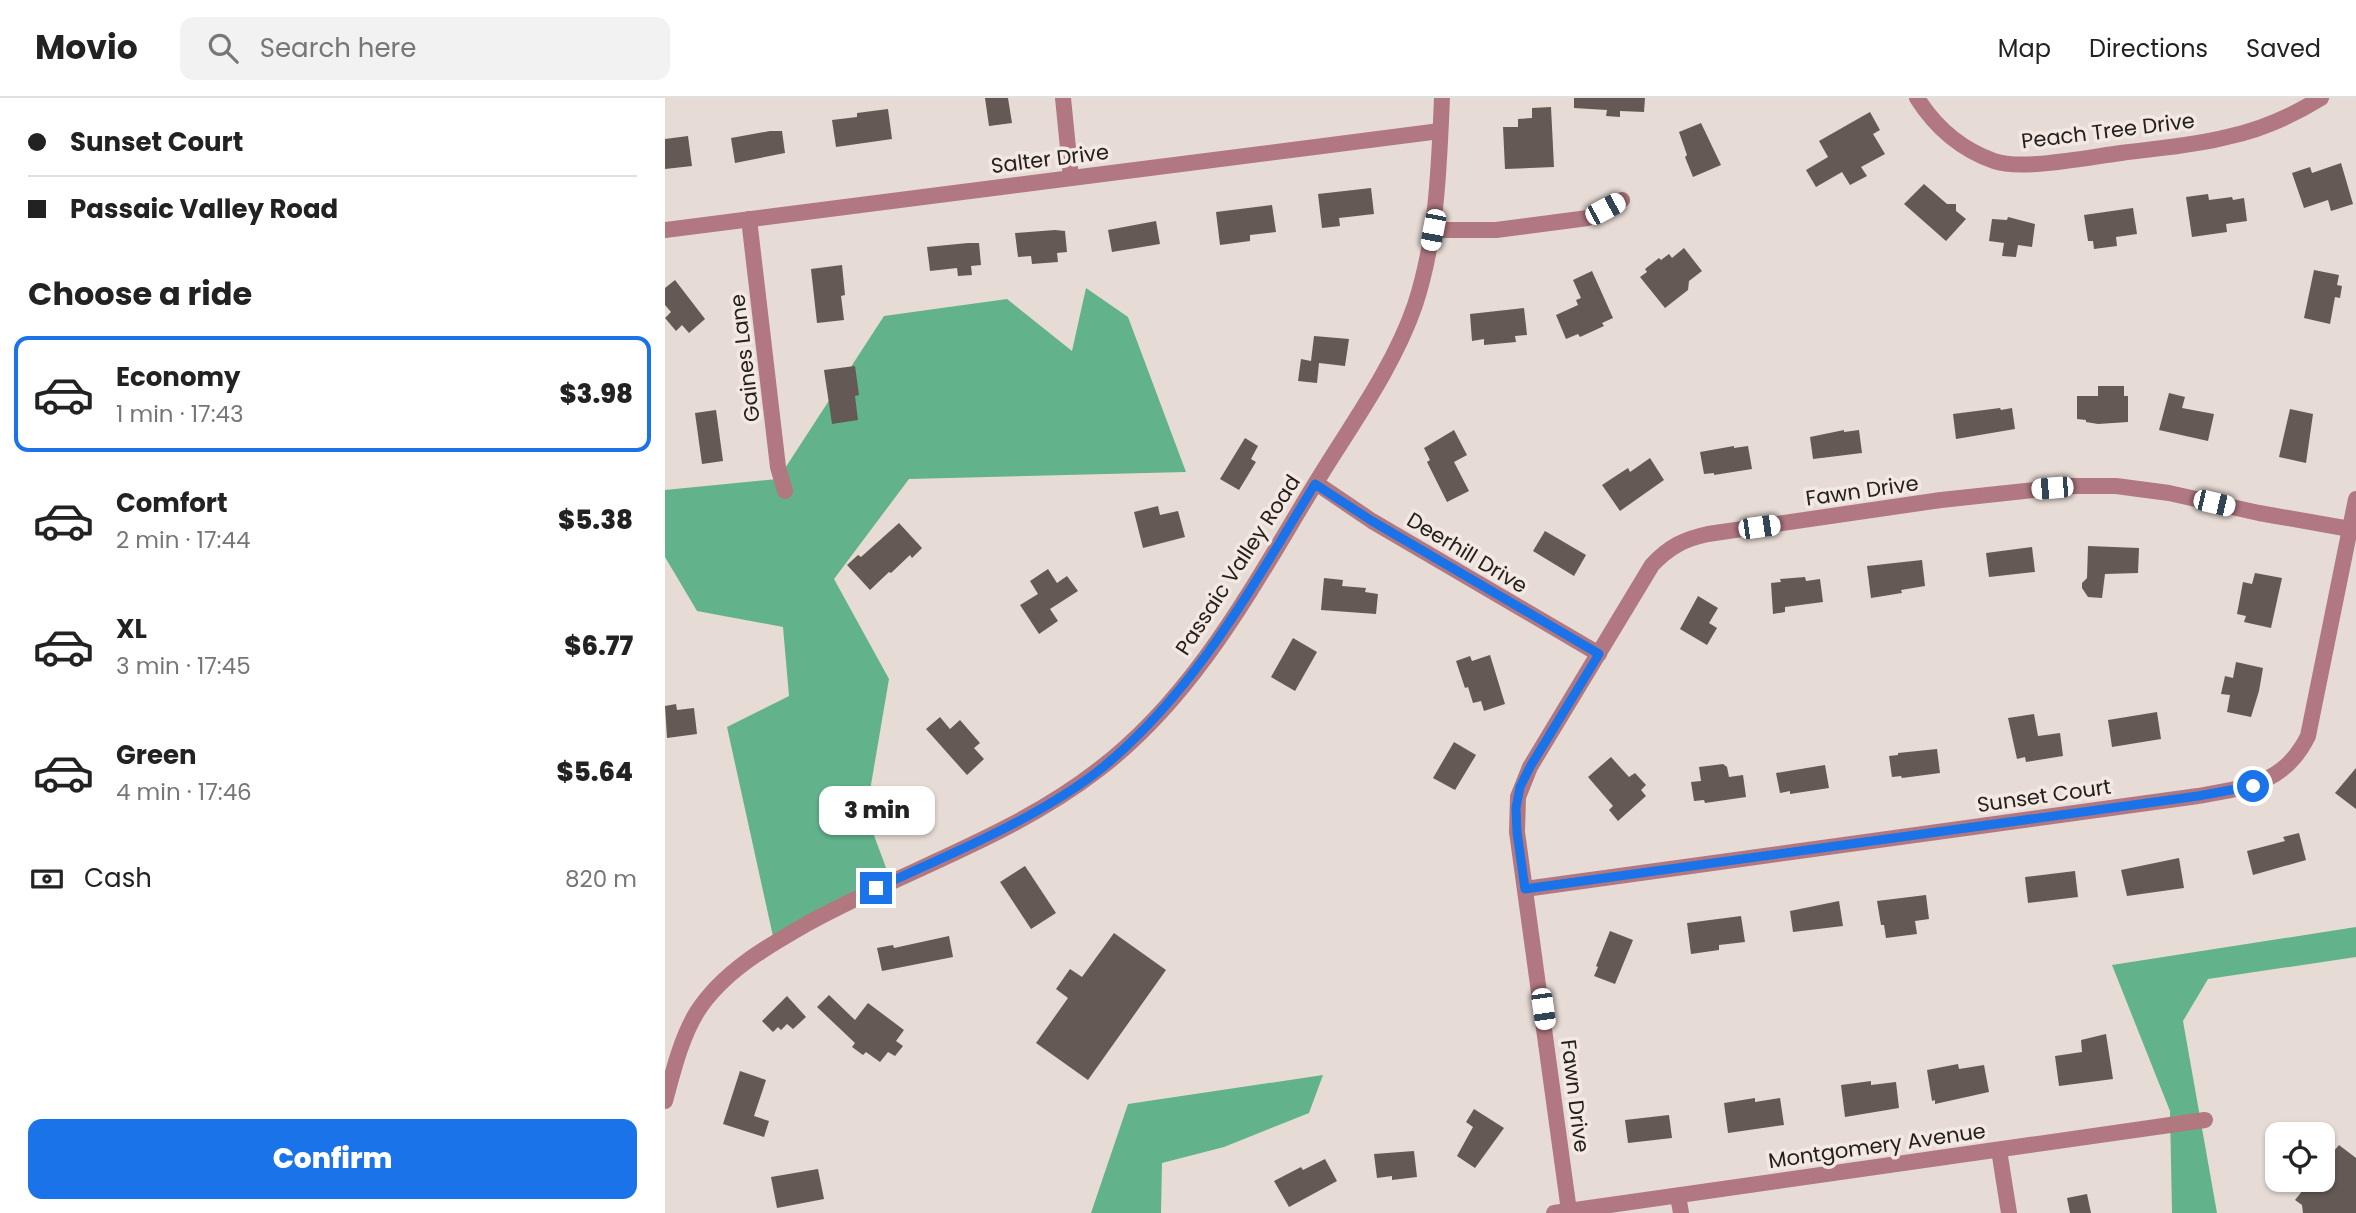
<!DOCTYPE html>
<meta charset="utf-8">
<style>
:root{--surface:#fff;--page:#f2f2f2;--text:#222;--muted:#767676;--line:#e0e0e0;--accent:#1a73e8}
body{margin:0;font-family:Poppins,sans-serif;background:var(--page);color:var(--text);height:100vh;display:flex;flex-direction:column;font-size:26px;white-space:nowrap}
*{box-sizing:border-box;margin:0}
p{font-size:23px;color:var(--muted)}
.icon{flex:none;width:38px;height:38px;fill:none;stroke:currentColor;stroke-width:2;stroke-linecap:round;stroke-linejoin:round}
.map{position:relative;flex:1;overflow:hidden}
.side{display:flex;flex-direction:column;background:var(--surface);width:665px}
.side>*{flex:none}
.banner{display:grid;align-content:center;height:154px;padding:0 28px;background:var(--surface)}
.buttons{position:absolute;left:1600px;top:1024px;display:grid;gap:14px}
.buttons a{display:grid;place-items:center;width:70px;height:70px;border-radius:14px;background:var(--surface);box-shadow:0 2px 5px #0004;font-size:35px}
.end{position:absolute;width:32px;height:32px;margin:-16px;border:9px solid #1a73e8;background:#fff;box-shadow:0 0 0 4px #fff}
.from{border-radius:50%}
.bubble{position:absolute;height:49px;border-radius:14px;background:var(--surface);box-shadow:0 2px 5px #0004;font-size:23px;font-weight:800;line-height:49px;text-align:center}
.car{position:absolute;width:21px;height:42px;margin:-21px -10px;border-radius:9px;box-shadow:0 0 5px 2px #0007;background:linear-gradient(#fff 24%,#345 0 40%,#fff 0 76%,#345 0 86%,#fff 0)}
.banner b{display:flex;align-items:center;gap:24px;height:66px;font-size:26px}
.banner b+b{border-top:2px solid var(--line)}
.banner i{width:18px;height:18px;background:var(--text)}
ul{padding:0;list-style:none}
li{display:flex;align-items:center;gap:21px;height:116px;margin:0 14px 10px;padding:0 14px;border:4px solid transparent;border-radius:14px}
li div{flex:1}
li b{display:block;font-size:26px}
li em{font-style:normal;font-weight:800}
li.active{border-color:var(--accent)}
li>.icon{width:63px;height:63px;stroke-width:1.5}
h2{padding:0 28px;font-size:32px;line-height:84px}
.pay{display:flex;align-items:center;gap:18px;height:77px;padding:0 28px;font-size:26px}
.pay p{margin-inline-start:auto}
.primary-button{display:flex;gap:14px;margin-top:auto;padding:14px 28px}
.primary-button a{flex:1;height:80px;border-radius:14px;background:var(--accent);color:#fff;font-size:28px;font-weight:800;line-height:80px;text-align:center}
header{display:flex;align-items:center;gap:42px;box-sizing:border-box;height:98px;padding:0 35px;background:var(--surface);border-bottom:2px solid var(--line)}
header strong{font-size:33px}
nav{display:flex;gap:38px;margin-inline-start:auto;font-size:24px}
.search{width:490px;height:63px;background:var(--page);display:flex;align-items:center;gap:18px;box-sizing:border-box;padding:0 24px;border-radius:14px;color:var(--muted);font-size:26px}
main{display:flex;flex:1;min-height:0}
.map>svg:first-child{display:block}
.forest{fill:#62b38c}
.building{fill:#645955}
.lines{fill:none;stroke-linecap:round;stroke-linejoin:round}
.minor{stroke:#b17881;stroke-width:16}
.route{stroke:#1a73e8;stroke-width:9}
.labels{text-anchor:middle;stroke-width:7;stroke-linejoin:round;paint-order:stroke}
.street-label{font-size:21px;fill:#24201d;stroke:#f4e9e2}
</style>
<header>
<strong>Movio</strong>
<div class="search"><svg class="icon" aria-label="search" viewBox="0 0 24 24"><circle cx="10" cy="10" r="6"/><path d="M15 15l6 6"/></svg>Search here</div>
<nav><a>Map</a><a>Directions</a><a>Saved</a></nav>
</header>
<main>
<section class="side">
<div class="banner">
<b><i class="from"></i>Sunset Court</b>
<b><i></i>Passaic Valley Road</b>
</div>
<h2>Choose a ride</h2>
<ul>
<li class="active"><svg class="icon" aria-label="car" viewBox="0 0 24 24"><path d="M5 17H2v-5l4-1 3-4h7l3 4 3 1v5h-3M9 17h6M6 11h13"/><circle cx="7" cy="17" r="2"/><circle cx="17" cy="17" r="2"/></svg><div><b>Economy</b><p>1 min · 17:43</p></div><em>$3.98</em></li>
<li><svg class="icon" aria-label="car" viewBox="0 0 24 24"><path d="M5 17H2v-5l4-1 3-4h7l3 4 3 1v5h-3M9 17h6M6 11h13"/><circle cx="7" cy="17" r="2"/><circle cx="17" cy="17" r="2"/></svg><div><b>Comfort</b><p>2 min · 17:44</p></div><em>$5.38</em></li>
<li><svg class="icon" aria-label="car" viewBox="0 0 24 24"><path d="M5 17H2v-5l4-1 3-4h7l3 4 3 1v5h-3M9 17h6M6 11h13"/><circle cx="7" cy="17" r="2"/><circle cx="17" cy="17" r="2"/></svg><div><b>XL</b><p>3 min · 17:45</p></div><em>$6.77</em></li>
<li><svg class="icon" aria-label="car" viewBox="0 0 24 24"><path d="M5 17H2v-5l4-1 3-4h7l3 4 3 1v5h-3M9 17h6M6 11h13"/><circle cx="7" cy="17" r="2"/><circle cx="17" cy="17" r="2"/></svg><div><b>Green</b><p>4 min · 17:46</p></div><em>$5.64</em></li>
</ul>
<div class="pay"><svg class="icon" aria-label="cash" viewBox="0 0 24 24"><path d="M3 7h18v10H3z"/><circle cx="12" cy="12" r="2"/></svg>Cash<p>820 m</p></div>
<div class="primary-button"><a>Confirm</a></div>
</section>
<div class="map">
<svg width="1691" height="1115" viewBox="0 0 1691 1115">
<rect width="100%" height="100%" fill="#e7dbd5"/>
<g class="forest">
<path d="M421,190L463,219L521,374L244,381L169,481L224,581L201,716L226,783L111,852L62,629L124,598L118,529L32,513L0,459V392L113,381L219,218L342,201L407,253Z"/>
<path d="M1691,829V859L1543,881L1518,923L1552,1115H1507L1505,1013L1447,867Z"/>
<path d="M658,977L644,1015L559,1049L497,1065L496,1115H426L463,1006Z"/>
</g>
<g class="building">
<path d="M320,0H343L347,25L324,28Z"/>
<path d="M909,0H980L979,14L955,13V19L941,18L942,12L909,10Z"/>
<path d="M886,9L889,69L840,71L838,29H853V21L867,20V10Z"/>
<path d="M223,11L227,41L171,49L167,22L192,19V15Z"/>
<path d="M1205,14L1215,32L1208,36L1220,56L1196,69L1202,78L1185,87L1177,74L1151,89L1141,72L1163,59L1154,43Z"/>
<path d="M1036,25L1056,67L1028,79L1020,59L1022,57L1014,34Z"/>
<path d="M105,33H117L120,55L70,65L66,40Z"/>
<path d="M23,38L27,68L0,71V41Z"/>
<path d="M1676,65L1688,106L1666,113L1663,102L1639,110L1627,75L1645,69L1647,75Z"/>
<path d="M1259,86L1282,106H1291V113L1301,121L1281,143L1239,106Z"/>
<path d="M706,90L709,116L674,120L675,128L657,130L653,96Z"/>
<path d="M1543,96L1544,102L1567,99L1568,102L1579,100L1582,123L1561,126L1562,134L1527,139L1521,99Z"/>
<path d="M607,107L611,134L585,137V143L555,147L551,114Z"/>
<path d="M1468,110L1472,136L1451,139L1452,148L1429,151L1428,143H1423L1419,117Z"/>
<path d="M1343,119L1370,126L1367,149L1353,147L1351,159L1337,158L1339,145L1324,143L1327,121L1342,122Z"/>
<path d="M491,123L495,146L447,154L443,132Z"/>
<path d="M390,132L400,133L402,154L392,155L393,164L367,166L366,158L353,159L350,135Z"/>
<path d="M303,145H314L316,167L306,168L307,177L293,178L292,170L265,173L262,149Z"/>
<path d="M1019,150L1037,173L1024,183L1023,192L1000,210L975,179L982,174L980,171L994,160L996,162L1004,156L1007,160Z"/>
<path d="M177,167L180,197L176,198L179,222L152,225L146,171Z"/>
<path d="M1649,172L1674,177L1672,187L1677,188L1675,200L1670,199L1665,226L1639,220Z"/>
<path d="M927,173L948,220L937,225L939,228L915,239L913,236L901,241L891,217L913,207L911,202L916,200L908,182Z"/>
<path d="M10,182L40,221L24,235L17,227L11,233L0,220L6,214L0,207V190Z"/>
<path d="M859,210L862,237L850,238L851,244L819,247V241L807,243L805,216Z"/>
<path d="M649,238L684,241L680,268L654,265L652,285L633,283L636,261L646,263Z"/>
<path d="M190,268L194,297L190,298L193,322L167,326L159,272Z"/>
<path d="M1433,288H1459V298H1463V324L1433,326L1421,324V322L1412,321V298H1433Z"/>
<path d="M1504,295L1520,299L1517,310L1549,316L1543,343L1494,332Z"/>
<path d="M1335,310L1336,312L1347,310L1350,331L1291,341L1288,316Z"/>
<path d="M1625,311L1648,316L1641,365L1614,359Z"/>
<path d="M51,312L58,363L37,366L30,315Z"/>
<path d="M789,332L802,357L789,364L804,393L782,404L762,364L765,362L759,350Z"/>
<path d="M1179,332V334L1194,332L1197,355L1148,361L1145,339Z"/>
<path d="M580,340L593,348L586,361L591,364L574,392L555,381Z"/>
<path d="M1069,348V350L1083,348L1087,371L1049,377V375L1039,376L1035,354Z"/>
<path d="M985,360L999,382L955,413L937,387L963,370L965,374Z"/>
<path d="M493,408L495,417L513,413L520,439L478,450L469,414Z"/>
<path d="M234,425L257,450L247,460L245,457L226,475L224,474L205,492L182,467L193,457L196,459Z"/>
<path d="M880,433L921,457L909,478L868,453Z"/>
<path d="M1423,448L1474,450L1473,475L1440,476L1437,500L1423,499L1417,490V485L1422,480Z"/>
<path d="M1367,449L1370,474L1324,479L1321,455Z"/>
<path d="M1257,462L1260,488L1236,492L1237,495L1206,500L1202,468Z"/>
<path d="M383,471L392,485L402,478L413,493L385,511L393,523L374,536L355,507L373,496L365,483Z"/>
<path d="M1590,475L1617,480L1606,530L1579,524L1581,518L1572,516L1578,484L1587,486Z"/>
<path d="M1140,479L1141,483L1155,481L1158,504L1120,509V514L1108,516L1106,485L1116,484L1115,481Z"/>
<path d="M659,480L678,482L677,488L701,490L700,494L713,496L711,516L656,512Z"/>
<path d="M1033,498L1053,510L1044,525L1052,530L1042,547L1015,531Z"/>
<path d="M628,540L652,554L630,593L606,579Z"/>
<path d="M825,557L840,606L819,613L816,603L808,605L803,589L800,590L791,563L805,558L807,563Z"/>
<path d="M1571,564L1598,570L1594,593L1586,619L1562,614L1565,597L1556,596L1560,578L1568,580Z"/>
<path d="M11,606L12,612L29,610L32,636L2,640L0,608Z"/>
<path d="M1492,614L1496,641L1447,649L1443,622Z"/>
<path d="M1369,616L1373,638L1395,635L1398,658L1361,664L1360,659L1352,661L1343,620Z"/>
<path d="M275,619L285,631L295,622L315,645L309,650L319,661L302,677L261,631Z"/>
<path d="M789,644L811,657L790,692L768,680Z"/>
<path d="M1272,651L1275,675L1237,680L1236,678L1227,679L1224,658L1233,657V655Z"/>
<path d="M946,659L964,679L970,675L981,687L976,692L981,698L953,723L944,712L948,708L923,679Z"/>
<path d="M1058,666L1062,669L1064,679L1078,677L1081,699L1040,705L1039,702L1029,703L1026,684L1036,683L1034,669Z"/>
<path d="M1160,667L1164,690L1125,696V693L1115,695L1111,675Z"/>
<path d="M1691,670V711L1670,695Z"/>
<path d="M1634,735L1641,762L1588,777L1582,753L1620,743L1618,739Z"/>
<path d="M1514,760L1519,790L1462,798L1456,772Z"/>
<path d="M360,768L391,815L366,831L335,784Z"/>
<path d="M1410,773L1413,799L1363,805L1360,779Z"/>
<path d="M1261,797L1264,821L1250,823L1252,836L1221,840L1219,827H1216L1212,803Z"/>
<path d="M1174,803L1178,828L1128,834L1125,813Z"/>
<path d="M1076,818L1080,844L1054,847V852L1026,856L1022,825Z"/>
<path d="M945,833L968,842L950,886L929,878L933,869L931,868Z"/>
<path d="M449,835L501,872L423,982L371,945L403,900L391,891L405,871L417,879Z"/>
<path d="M284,838L288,859L217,873L212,850L228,847L229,850Z"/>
<path d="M164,897L190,922L203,905L239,932L231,943L238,948L230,958L223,954L215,964L201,954L198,957L187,949L190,945L152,909Z"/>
<path d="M122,898L141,919L128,931L122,926L116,932L113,929L108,934L97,923Z"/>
<path d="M1441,936L1448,981L1394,988L1390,958L1417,954L1416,942Z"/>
<path d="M1293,966L1294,971L1319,967L1324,994L1270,1006V1002L1267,1003L1262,972Z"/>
<path d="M75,973L101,982L89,1018L104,1023L99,1039L58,1026Z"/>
<path d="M1206,983V987L1231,984L1234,1010L1180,1019L1176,987Z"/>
<path d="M1090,1000V1004L1115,1000L1119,1027L1063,1035L1059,1005Z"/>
<path d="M809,1011L839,1030L810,1070L792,1058L808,1029L801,1024Z"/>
<path d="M1004,1017L1007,1040L963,1045L960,1022Z"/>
<path d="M1674,1047L1691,1060V1115H1638L1637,1107L1630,1102L1646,1082H1657V1067Z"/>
<path d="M749,1053L752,1079L727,1082V1078L712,1080L709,1056Z"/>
<path d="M660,1061L672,1083L624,1109L609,1083L636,1069L638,1072Z"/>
<path d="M153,1071L159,1101L112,1110L106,1079Z"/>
<path d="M1422,1096L1426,1115H1405L1402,1100Z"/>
</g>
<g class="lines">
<g class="minor">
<path d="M398,0L406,80"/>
<path d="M1252,0C1271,30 1295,51 1329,63C1357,73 1425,59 1456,55C1492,50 1528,48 1562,39C1595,32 1627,18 1656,0"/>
<path d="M84,121L113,369L120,393"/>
<path d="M0,132L775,33"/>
<path d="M768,132H831L923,120L957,102"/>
<path d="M651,385L707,423L934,556"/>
<path d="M860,791L1533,698C1581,689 1619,687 1643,638L1691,401"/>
<path d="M0,1003C8,974 16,940 32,914C59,872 105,847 147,823C241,772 348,738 433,672C533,596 591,482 655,378C689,323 729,268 750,207C772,140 774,70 777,0"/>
<path d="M1334,1052L1344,1115"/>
<path d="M1013,1098L1016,1115"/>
<path d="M904,1113L852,734L853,699L865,669L987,467C1004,449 1019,441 1043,436L1276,402L1407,388H1451L1504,395L1594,415L1685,431"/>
<path d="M889,1115L1540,1022"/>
</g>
</g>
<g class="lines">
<path class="route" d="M211,790C282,758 376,719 437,670C532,591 587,489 650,386L707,423L934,556L865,669L855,689L851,710L852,734L860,791L1533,698L1588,688"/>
</g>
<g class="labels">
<g class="street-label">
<text transform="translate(1443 33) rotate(-7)" y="7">Peach Tree Drive</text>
<text transform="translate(385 61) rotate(-7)" y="7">Salter Drive</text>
<text transform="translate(80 260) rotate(-97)" y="7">Gaines Lane</text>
<text transform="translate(1197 393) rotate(-8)" y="7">Fawn Drive</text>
<text transform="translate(802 455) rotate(31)" y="7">Deerhill Drive</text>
<text transform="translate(573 467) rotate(-57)" y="7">Passaic Valley Road</text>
<text transform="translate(1379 698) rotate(-8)" y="7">Sunset Court</text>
<text transform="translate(910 998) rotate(83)" y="7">Fawn Drive</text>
<text transform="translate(1212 1048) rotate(-8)" y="7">Montgomery Avenue</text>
</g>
</g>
</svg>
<div class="buttons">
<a><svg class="icon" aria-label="locate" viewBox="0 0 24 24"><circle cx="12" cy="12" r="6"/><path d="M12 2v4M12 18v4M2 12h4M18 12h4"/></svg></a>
</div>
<i class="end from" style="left:1588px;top:688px"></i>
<i class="end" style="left:211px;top:790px"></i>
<div class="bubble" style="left:154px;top:688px;width:116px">3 min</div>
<i class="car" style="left:940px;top:111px;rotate:62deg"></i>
<i class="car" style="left:768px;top:132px;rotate:191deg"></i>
<i class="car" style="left:1387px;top:390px;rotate:265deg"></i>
<i class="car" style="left:1549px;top:405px;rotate:103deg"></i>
<i class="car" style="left:1094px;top:429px;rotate:82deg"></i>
<i class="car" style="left:878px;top:911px;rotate:172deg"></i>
</div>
</main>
